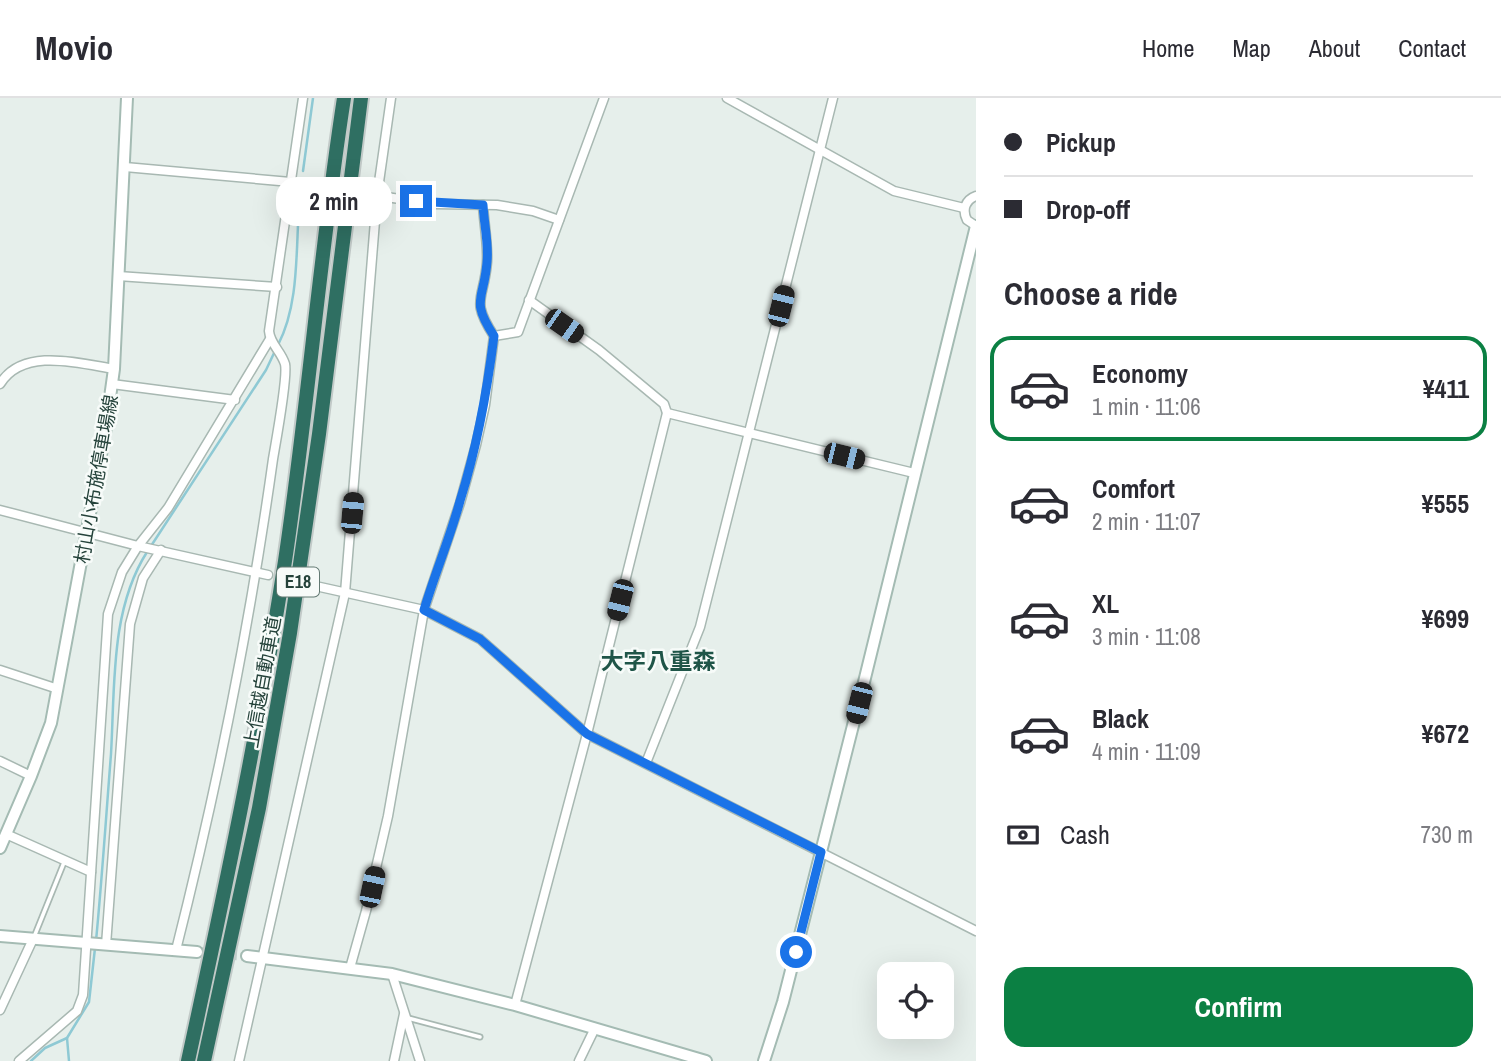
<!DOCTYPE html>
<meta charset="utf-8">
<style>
:root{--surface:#fff;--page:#f7f7f7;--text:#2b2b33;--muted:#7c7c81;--line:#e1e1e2;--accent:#0b8043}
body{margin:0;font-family:"Archivo Narrow","Noto Sans JP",sans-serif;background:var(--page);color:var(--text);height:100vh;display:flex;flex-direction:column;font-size:26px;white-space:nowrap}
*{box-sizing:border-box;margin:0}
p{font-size:23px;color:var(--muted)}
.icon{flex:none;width:38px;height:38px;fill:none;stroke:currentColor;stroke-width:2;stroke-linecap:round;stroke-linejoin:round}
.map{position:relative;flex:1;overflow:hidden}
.side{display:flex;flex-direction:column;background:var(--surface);width:525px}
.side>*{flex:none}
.banner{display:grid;align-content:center;height:154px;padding:0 28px;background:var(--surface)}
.fabs{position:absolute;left:877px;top:864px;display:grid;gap:14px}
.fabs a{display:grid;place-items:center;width:77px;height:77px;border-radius:14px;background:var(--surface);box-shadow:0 7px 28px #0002;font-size:35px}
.end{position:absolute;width:32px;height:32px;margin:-16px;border:9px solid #1a73e8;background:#fff;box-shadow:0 0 0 4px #fff}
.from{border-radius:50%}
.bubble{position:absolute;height:49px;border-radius:21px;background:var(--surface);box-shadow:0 7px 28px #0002;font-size:23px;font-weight:800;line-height:49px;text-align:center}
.car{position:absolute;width:21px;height:42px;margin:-21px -10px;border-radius:9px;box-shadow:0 0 5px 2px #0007;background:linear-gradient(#222 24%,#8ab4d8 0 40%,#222 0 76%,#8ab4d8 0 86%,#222 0)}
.banner b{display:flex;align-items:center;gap:24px;height:66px;font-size:26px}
.banner b+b{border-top:2px solid var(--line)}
.banner i{width:18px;height:18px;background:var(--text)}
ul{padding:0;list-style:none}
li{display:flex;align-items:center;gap:21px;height:105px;margin:0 14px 10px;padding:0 14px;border:4px solid transparent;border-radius:21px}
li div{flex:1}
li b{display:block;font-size:26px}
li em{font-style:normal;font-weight:800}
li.active{border-color:var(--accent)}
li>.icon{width:63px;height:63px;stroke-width:1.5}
h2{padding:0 28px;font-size:32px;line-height:84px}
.pay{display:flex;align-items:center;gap:18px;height:77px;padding:0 28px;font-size:26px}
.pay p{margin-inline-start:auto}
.cta{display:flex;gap:14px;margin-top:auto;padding:14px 28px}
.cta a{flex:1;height:80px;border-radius:21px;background:var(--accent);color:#fff;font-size:28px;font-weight:800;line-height:80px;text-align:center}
header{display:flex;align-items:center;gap:42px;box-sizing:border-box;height:98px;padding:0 35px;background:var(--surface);border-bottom:2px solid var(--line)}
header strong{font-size:33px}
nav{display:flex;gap:38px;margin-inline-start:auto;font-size:24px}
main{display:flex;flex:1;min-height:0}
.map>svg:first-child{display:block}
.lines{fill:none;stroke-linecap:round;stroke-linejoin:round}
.stream{stroke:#8ec9d4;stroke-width:2.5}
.street-tunnel{stroke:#bfccc8;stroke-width:8;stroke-dasharray:8 4;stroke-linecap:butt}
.secondary-tunnel{stroke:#bfccc8;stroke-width:10;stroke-dasharray:10 5;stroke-linecap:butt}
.lane-casing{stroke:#a8b8b2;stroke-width:7}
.street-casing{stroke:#a8b8b2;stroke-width:11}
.secondary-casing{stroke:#a4bbb3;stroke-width:14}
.highway-casing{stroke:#c2cac8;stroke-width:18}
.lane{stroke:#fff;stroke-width:3.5}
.street{stroke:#fff;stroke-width:8}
.secondary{stroke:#fff;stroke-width:10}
.highway{stroke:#2f6f62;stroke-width:14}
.route{stroke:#1a73e8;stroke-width:9}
.labels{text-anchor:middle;stroke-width:5;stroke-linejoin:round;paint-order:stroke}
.shield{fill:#f7fbf9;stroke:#637a73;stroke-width:2}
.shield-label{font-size:18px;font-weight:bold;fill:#24423a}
.street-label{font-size:19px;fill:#24423a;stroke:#f7fbf9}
.quarter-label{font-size:23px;font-weight:bold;fill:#1f5548;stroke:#f7fbf9}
</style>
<header>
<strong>Movio</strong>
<nav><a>Home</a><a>Map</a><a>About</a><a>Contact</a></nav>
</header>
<main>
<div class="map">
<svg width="976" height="963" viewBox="0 0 976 963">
<rect width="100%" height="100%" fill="#e6efeb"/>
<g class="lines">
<g class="stream">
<path d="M303,73L313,0"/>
<path d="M278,247C301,203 295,145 300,96"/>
<path d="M151,448L266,272L275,253"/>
<path d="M96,843C102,781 106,719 111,656C115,589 110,512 147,454"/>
<path d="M67,940L69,963"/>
<path d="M31,963L45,950L67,940L89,904L95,850"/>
</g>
<path class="street-tunnel" d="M313,86L365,96"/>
<path class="secondary-tunnel" d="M197,854L247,858"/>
<defs>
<g id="lane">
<path d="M34,839L65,762"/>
<path d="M408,920L480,939"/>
</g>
<g id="street">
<path d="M727,0L894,93L964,110"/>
<path d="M125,69L313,86"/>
<path d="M365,96L435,106L497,107L533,113L559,122"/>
<path d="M976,98C965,102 962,112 967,122L976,128"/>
<path d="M483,107C484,126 488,146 487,164C484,203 470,201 494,238"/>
<path d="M118,178L277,189"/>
<path d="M0,286C23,249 78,265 114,271"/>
<path d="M112,286L235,302"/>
<path d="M667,315L914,375"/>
<path d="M0,412L138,448L268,477"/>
<path d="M311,487L424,512L480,541L587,636L976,833"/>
<path d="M0,572L58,591"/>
<path d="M0,663L31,678"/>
<path d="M646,665L700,529L833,0"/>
<path d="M6,736L91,774"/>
<path d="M106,847L130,526L143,480L161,452"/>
<path d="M176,852C217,690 250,526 273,361C276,343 288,279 285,266C281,253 270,246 269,233L303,0"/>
<path d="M350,870L366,813L388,718L424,512L460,405L476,347L485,307L494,238L518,234L604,0"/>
<path d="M392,876L420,963"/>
<path d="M515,907L587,636L667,315L664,306L599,252L529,202"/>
<path d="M0,912L33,841"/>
<path d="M19,963L77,913L83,897L108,516L122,474L138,448L168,410L270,241"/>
<path d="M239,963L345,495L377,98L391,0"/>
<path d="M394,963L404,916"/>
<path d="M579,963L595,930"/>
</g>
<g id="secondary">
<path d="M0,750L31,678L51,625L105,335L114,271L127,0"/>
<path d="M0,838L197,854"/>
<path d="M247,858L392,876L515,907L706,963"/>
<path d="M764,963L783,904L865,580L976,128"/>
</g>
<g id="highway">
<path d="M188,963C224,797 259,631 285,463C308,309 320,154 344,0"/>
<path d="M204,963L259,710L290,535L319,336L361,0"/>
</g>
</defs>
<use href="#lane" class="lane-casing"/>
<use href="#street" class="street-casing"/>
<use href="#secondary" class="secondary-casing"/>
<use href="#highway" class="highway-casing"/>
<use href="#lane" class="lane"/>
<use href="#street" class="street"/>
<use href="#secondary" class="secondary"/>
<use href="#highway" class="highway"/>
</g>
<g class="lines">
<path class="route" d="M416,103L483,107C484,126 489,146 487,164C484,203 470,201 494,238C487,294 477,349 460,403C450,440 435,475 424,512L480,541L587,636L821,754L796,854"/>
</g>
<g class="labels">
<rect class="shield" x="277" y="469.5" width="42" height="29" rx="5"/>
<g class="shield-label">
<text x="298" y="490">E18</text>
</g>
<g class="street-label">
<text transform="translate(96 381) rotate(-80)" y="7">村山小布施停車場線</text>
<text transform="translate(262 584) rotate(-80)" y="7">上信越自動車道</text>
</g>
<g class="quarter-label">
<text x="658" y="571">大字八重森</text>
</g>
</g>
</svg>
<div class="fabs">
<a><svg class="icon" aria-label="locate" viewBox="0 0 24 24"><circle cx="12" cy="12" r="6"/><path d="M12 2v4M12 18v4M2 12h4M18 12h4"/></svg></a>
</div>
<i class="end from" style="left:796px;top:854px"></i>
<i class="end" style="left:416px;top:103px"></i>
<div class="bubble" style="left:276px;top:79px;width:116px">2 min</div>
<i class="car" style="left:781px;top:208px;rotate:14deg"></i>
<i class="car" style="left:564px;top:228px;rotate:125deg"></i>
<i class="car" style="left:844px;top:358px;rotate:104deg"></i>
<i class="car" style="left:352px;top:415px;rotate:5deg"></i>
<i class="car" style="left:620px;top:502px;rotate:194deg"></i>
<i class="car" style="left:859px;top:605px;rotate:194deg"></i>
<i class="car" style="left:372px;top:789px;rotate:12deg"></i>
</div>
<section class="side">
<div class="banner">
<b><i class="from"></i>Pickup</b>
<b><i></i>Drop-off</b>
</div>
<h2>Choose a ride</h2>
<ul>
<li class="active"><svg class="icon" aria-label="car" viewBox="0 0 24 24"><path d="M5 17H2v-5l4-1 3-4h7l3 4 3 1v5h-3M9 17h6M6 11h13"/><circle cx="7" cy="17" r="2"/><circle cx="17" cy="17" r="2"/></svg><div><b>Economy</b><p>1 min · 11:06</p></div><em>¥411</em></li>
<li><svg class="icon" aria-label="car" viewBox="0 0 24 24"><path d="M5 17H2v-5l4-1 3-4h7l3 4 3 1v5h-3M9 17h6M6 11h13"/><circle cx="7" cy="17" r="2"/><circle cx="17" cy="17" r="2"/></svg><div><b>Comfort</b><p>2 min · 11:07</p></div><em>¥555</em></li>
<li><svg class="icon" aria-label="car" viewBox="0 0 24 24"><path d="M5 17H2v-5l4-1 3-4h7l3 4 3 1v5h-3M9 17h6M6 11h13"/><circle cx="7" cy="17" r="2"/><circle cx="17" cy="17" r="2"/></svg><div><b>XL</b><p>3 min · 11:08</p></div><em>¥699</em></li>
<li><svg class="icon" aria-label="car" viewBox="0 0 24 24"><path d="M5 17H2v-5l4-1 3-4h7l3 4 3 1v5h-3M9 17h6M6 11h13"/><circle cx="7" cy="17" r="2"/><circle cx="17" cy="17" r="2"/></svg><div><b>Black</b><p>4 min · 11:09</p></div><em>¥672</em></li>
</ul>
<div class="pay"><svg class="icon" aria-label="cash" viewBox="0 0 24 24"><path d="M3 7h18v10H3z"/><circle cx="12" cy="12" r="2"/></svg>Cash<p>730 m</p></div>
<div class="cta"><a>Confirm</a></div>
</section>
</main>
